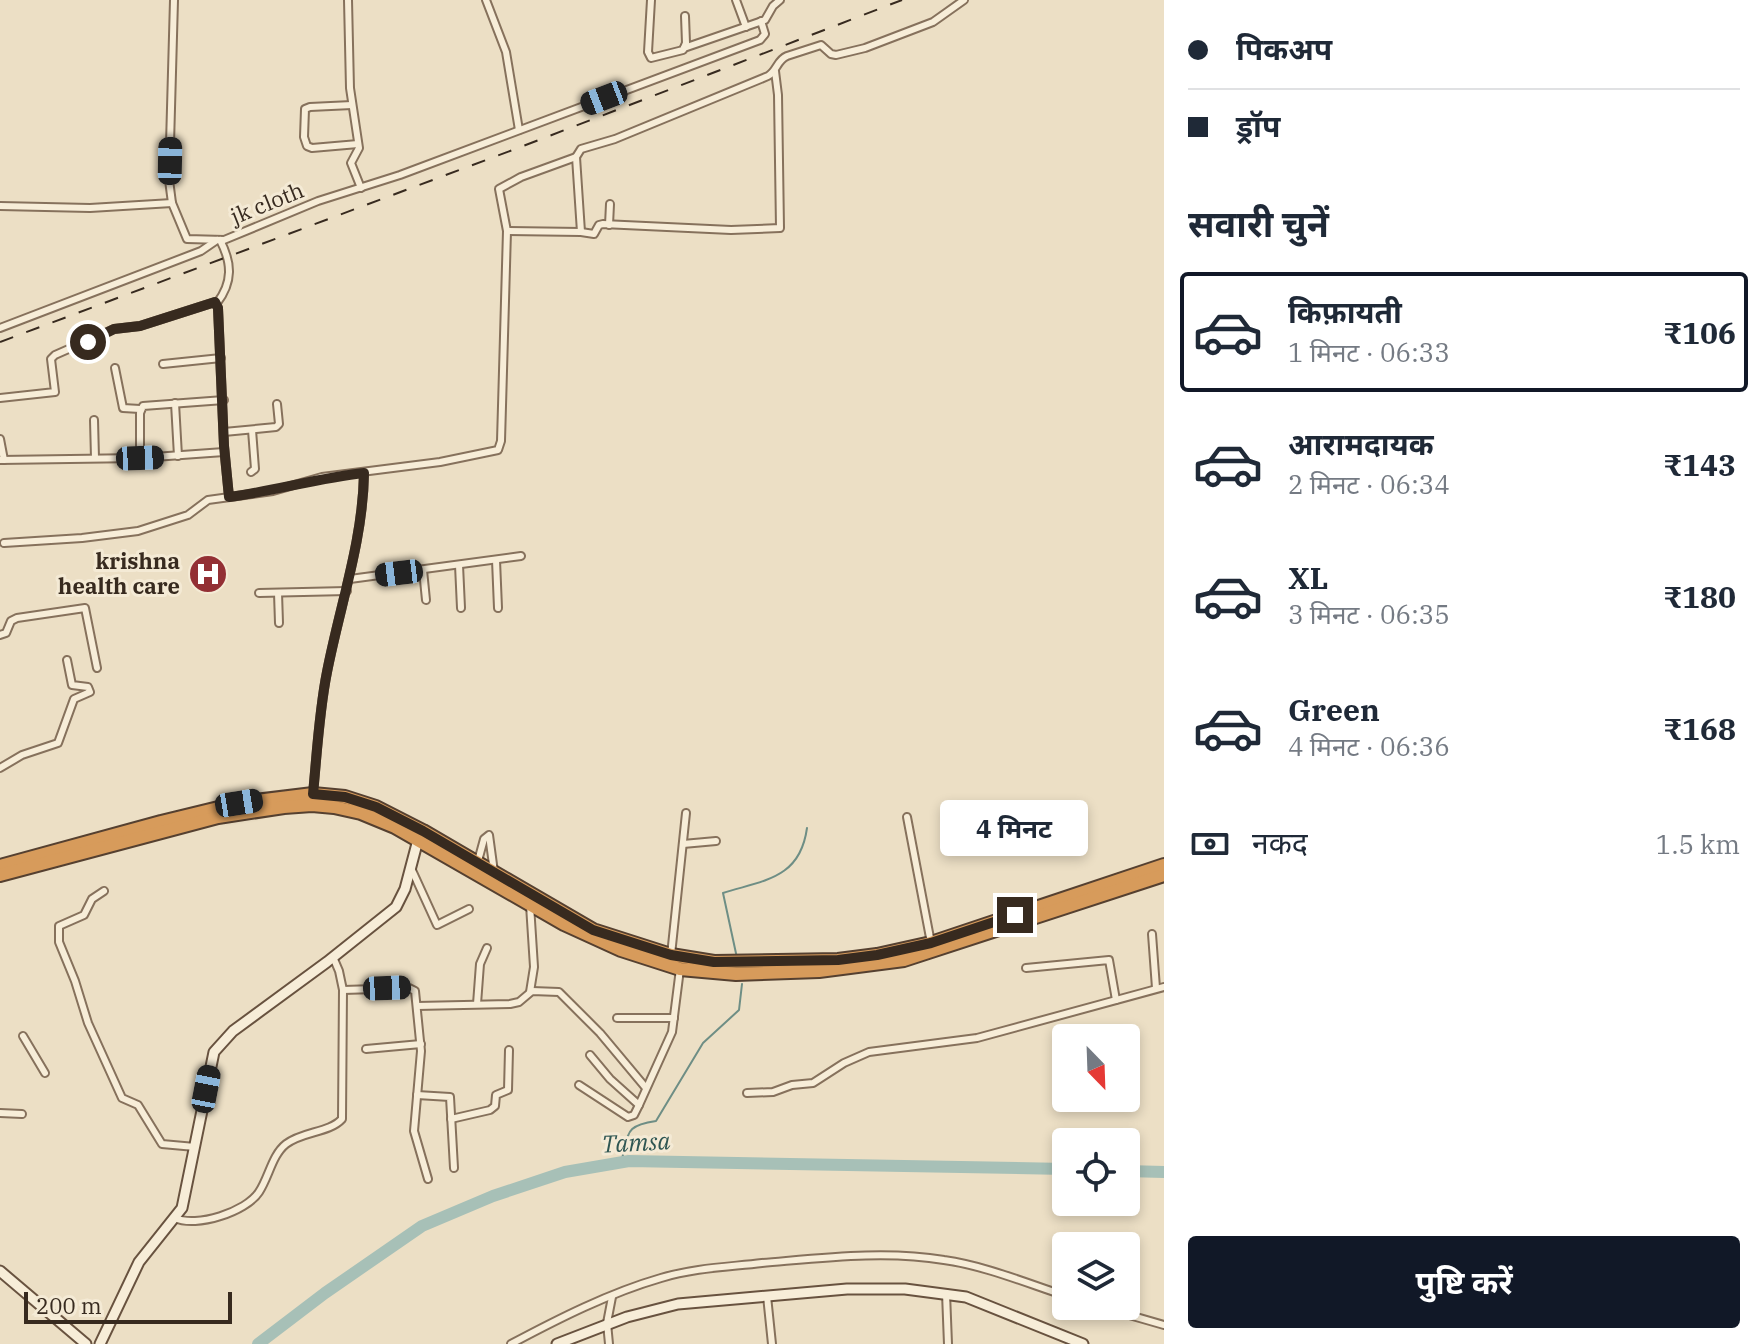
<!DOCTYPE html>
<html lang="hi">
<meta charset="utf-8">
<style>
:root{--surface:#fff;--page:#f2f2f3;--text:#1f2937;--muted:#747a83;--line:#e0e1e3;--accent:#111827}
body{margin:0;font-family:"IBM Plex Serif","Noto Sans Devanagari",serif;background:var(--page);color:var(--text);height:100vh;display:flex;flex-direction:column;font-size:30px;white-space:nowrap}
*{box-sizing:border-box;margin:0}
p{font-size:26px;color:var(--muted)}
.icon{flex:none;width:44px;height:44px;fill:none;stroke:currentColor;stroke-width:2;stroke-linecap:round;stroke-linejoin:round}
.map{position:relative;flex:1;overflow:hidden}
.drawer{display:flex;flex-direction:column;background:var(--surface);width:600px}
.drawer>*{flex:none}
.banner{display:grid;align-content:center;height:176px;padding:0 24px;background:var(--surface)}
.needle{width:52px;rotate:157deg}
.controls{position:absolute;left:1052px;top:1024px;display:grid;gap:16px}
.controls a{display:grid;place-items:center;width:88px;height:88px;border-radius:8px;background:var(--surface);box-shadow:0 4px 12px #0003;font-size:40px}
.scale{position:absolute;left:24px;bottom:20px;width:208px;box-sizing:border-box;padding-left:8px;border:4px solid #372a1f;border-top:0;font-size:22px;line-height:28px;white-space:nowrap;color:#372a1f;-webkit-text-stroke:6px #f4ead5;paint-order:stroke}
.end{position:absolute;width:36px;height:36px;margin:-18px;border:10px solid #372a1f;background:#fff;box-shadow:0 0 0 4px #fff}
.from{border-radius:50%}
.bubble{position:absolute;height:56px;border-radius:8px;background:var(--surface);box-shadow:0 4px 12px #0003;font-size:26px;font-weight:700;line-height:56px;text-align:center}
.car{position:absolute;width:24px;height:48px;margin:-24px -12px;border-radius:10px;box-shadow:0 0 6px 2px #0007;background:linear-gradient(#222 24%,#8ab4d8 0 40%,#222 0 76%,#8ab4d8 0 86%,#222 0)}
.banner b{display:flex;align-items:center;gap:28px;height:76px;font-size:30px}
.banner b+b{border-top:2px solid var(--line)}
.banner i{width:20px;height:20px;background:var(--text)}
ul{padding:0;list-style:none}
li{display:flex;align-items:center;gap:24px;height:120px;margin:0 16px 12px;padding:0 8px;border:4px solid transparent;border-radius:8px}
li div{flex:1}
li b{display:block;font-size:30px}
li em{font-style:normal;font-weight:700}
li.active{border-color:var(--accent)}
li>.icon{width:72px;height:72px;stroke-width:1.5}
h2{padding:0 24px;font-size:36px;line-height:96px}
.pay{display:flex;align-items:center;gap:20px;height:88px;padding:0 24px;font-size:30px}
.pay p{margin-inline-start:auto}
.action{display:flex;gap:16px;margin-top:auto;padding:16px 24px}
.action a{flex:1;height:92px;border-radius:8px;background:var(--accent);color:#fff;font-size:32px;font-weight:700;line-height:92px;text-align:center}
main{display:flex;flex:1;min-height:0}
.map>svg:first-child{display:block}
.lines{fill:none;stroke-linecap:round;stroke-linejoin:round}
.stream{stroke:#6e8e85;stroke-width:2}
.river{stroke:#a7c0b7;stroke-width:12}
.street-casing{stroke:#86715c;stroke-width:10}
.secondary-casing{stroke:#68523f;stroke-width:13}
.highway-casing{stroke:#554030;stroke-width:16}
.street{stroke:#f7edd8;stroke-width:6}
.secondary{stroke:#f7edd8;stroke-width:9}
.highway{stroke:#d79b5b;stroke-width:12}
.rail{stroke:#372a1f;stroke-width:2;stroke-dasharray:14 14;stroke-linecap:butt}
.route{stroke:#372a1f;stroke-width:10}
.labels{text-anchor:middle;stroke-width:6;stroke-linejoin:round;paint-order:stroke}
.street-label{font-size:22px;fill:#372a1f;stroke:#f4ead5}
.poi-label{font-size:22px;font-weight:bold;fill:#372a1f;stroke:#f4ead5;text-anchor:end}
.water-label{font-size:24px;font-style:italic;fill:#2f5652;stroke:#f4ead5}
</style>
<main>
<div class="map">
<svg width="1164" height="1344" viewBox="0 0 1164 1344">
<rect width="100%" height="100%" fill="#ecdfc5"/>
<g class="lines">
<g class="stream">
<path d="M737,958L723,893C764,880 800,879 807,828"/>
<path d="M621,1162C630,1133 623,1126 656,1121L703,1043L739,1010L742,984"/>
</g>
<g class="river">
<path d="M1126,1171L1164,1172"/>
<path d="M258,1344L325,1293L422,1226L493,1196L565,1172L629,1161L1066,1169"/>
</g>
<defs>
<g id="street">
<path d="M174,0L169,180L172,203L187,239L224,240L318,201L400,175L760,40L765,34L761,21"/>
<path d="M348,0L350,88L359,148L351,163L361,188"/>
<path d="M486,0L506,52L519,130"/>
<path d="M651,0L648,52L651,58L683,50L686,43L685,16"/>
<path d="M736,0L746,27"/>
<path d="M684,48L765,20L773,6L780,0"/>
<path d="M352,105L310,107L305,109L304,137L307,146L312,148L358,144"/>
<path d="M0,206L90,208L172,203"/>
<path d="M609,225L610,204"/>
<path d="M507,231L581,232L576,157L581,149L615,139L768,76C777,71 777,60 787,56L821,45L831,54L836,55L865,48L933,22L964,0"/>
<path d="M581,232L594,234L599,225L603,224L731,230L780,228L778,95L775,71"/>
<path d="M217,303C233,282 232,263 220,240"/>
<path d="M0,328L201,251L217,240"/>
<path d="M163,364L221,358"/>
<path d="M115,368L123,408L140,409"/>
<path d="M0,398L55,392L51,359L55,355L114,329L140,326L215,302L218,308L224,446L229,497"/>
<path d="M175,403L178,456"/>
<path d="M94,420L95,458"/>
<path d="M224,432L276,427L279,424L277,404"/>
<path d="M0,439L4,460"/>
<path d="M140,458V413L143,406L224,400"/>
<path d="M0,460L140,458L224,452"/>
<path d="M251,472L255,469L252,430"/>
<path d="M4,543L82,538L138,531L188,515L208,500L273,491L322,477L440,462L498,450L501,441L507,231L499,189L521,177L576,157"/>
<path d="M496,560L498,608"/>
<path d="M459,565L461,608"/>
<path d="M423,570L426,600"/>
<path d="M350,579L521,556"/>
<path d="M259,593L347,591"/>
<path d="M278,593L279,623"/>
<path d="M0,635L6,633L11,621L17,618L85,608L97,668"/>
<path d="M0,768L22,755L58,743L74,699L90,692L88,687L72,685L67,660"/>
<path d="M313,794C317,753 319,712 327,672C340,605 363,541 364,473"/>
<path d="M907,817L931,943"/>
<path d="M683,844L716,841"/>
<path d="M478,861L484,839L489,835L494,872"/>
<path d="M411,868L437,925L469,909"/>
<path d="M104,891L92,899L84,915L59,926V942L75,981L88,1023L122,1098L138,1105L162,1144L195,1147"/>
<path d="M1152,934L1156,988"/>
<path d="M671,955L686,813"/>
<path d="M1026,968L1109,960L1116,1000"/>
<path d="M343,990L409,988L415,991L421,1051L414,1131L428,1179"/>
<path d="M530,992L534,967L530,905"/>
<path d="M477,1004L480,964L487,948"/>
<path d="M417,1006L510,1004L519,1002L532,991L559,992L600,1033L646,1088"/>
<path d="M617,1018H674"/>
<path d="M23,1036L45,1073"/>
<path d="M366,1049L421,1044"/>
<path d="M590,1055L610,1079L639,1105L672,1032L680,969"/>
<path d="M579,1085L628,1117L634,1115L639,1105"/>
<path d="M747,1093L773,1092L792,1085L813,1083L844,1063L869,1052L977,1038L1164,987"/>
<path d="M417,1095L450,1097L454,1168"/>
<path d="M0,1113L22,1114"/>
<path d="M451,1119L490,1110L495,1106L496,1095L508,1090L509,1050"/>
<path d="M175,1218C196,1228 246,1212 259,1192C269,1177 272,1155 286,1144C303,1131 329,1133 342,1119L343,990L339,971L333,957"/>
<path d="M946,1293L948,1344"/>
<path d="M767,1296L772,1344"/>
<path d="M1098,1306L1164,1325"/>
<path d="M511,1344C558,1319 609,1293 661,1278C694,1268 728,1267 762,1263C822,1258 885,1250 944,1260C986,1266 1026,1283 1066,1296"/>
<path d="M609,1344L607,1323L612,1297"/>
</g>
<g id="secondary">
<path d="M0,1271L86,1344"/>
<path d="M100,1344L139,1262L182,1208L214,1052L233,1031L327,962L396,907L405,889L419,836"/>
<path d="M557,1344L627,1317L678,1304L847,1289H905L966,1297L1083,1344"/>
</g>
<g id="highway">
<path d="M0,866L161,822L239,803L313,794L345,797L376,807L423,831L593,930L671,955L714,962L838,960L877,955L931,943L1164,865"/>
<path d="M0,875L218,817L284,807L312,805L334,807L361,813L395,827L564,924L621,950L680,969L736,974L819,971L904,960L1164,875"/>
</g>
</defs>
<use href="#street" class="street-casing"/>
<use href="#secondary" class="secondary-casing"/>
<use href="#highway" class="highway-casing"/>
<use href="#street" class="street"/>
<use href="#secondary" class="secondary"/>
<use href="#highway" class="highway"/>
<path class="rail" d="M0,342L518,148L902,0"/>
</g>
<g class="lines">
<path class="route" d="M88,342L114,329L140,326L215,302L218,308L224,446L229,497C275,491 318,478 364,473C363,541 340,605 327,672C319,712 317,753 313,794L345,797L376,807L423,831L593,930L671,955L714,962L838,960L877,955L931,943L1015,915"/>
</g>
<defs>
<symbol id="hospital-disc" viewBox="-11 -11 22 22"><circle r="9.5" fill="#932f34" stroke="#f4ead5"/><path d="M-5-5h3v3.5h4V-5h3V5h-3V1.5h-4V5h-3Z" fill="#fff"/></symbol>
</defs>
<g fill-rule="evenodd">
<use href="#hospital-disc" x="186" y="552" width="44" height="44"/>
</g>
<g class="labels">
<g class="street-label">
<text transform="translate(267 203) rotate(-22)" y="8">jk cloth</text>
</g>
<g class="poi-label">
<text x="180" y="569">krishna<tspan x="180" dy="25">health care</tspan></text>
</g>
<g class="water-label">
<text transform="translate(636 1143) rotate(-3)" y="8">Tamsa</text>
</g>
</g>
</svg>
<div class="controls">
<a><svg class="needle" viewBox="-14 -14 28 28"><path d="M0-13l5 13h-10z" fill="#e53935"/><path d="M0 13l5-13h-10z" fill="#747a83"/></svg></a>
<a><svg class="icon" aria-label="locate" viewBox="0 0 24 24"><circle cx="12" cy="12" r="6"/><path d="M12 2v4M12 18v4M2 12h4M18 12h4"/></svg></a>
<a><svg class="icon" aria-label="layers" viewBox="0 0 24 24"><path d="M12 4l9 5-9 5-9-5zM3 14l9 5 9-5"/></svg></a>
</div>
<div class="scale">200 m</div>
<i class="end from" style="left:88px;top:342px"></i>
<i class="end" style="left:1015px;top:915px"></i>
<div class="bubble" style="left:940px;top:800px;width:148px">4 मिनट</div>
<i class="car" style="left:604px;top:98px;rotate:249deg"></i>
<i class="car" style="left:170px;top:161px;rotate:1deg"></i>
<i class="car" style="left:140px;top:458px;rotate:88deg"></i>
<i class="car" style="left:399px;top:573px;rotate:263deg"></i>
<i class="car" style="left:239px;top:803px;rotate:81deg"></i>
<i class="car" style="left:387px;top:988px;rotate:88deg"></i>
<i class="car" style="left:206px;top:1089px;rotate:11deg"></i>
</div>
<section class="drawer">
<div class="banner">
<b><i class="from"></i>पिकअप</b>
<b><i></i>ड्रॉप</b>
</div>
<h2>सवारी चुनें</h2>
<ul>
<li class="active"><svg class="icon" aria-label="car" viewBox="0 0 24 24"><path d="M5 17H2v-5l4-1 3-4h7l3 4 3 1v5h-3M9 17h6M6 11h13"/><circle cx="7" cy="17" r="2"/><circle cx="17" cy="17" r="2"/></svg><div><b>किफ़ायती</b><p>1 मिनट · 06:33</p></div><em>₹106</em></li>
<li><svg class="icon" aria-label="car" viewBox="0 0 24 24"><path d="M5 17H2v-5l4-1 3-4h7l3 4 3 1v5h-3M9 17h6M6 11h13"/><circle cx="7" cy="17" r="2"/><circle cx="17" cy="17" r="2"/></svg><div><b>आरामदायक</b><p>2 मिनट · 06:34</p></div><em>₹143</em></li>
<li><svg class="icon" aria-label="car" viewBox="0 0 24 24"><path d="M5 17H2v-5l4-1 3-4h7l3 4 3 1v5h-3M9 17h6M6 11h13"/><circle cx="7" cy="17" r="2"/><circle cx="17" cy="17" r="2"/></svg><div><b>XL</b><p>3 मिनट · 06:35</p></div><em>₹180</em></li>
<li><svg class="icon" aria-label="car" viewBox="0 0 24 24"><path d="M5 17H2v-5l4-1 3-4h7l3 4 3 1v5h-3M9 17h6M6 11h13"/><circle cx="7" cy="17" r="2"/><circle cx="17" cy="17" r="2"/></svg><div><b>Green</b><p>4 मिनट · 06:36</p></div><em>₹168</em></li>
</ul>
<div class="pay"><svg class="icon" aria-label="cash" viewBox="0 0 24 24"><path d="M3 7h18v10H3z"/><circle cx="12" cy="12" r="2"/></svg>नकद<p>1.5 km</p></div>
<div class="action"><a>पुष्टि करें</a></div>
</section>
</main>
